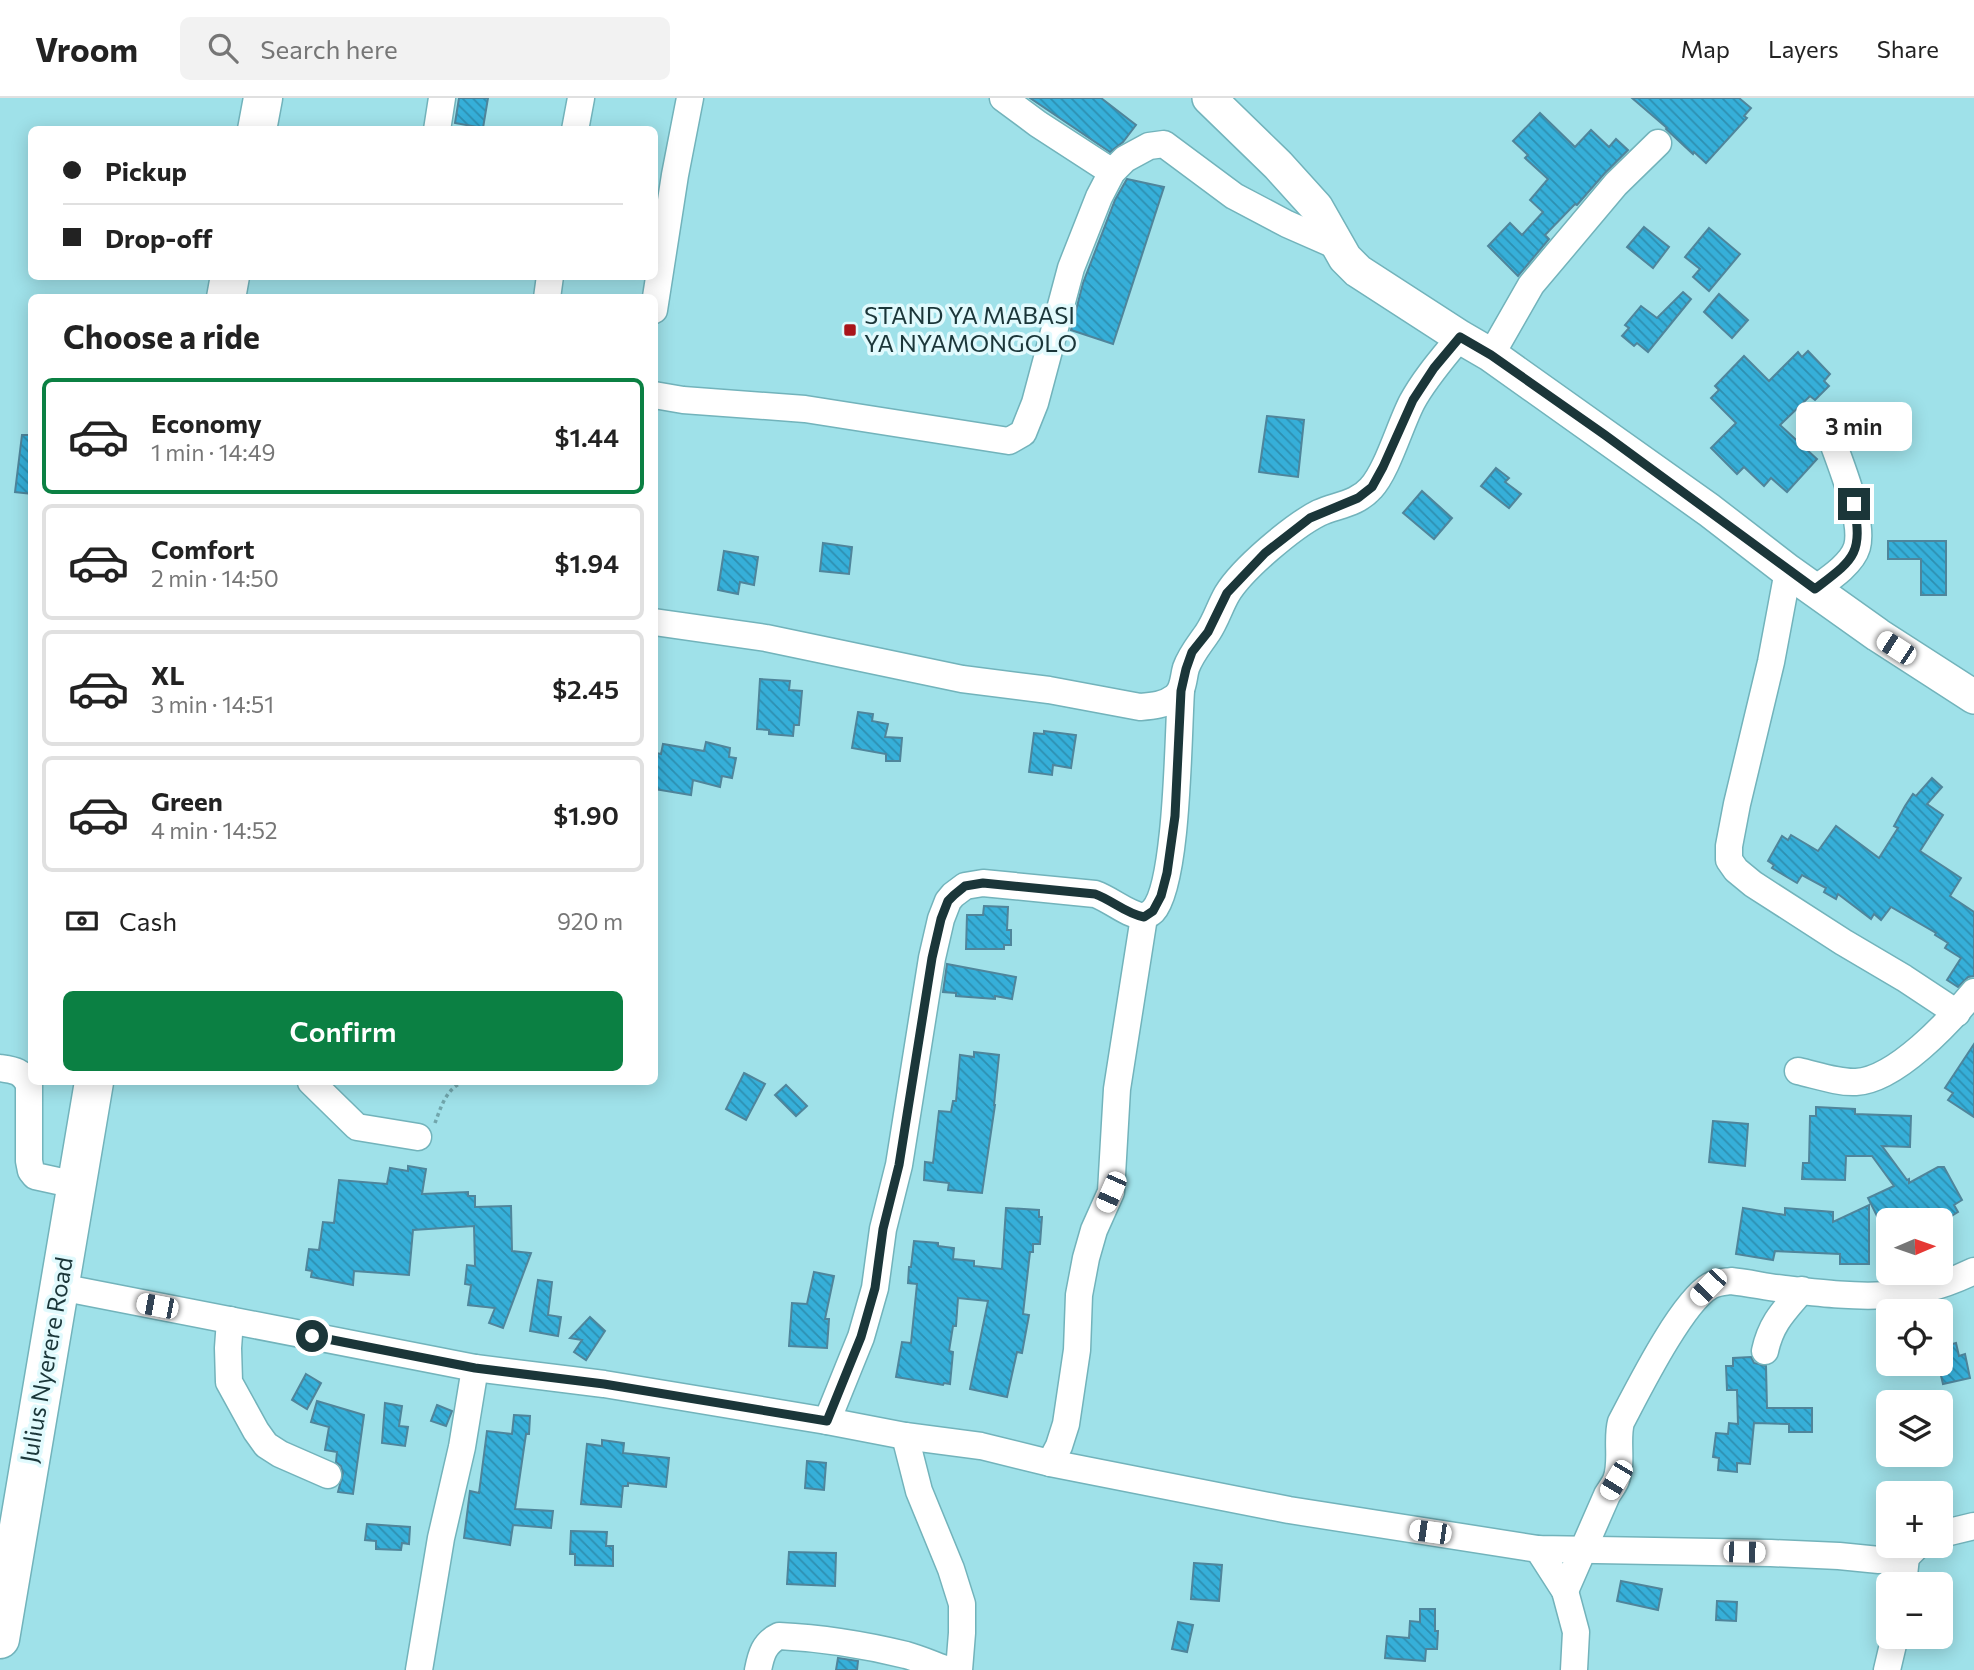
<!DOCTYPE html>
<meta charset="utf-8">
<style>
:root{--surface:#fff;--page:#f2f2f2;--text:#222;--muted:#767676;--line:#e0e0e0;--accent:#0b8043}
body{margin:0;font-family:Commissioner,sans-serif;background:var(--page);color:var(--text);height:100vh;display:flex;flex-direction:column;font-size:26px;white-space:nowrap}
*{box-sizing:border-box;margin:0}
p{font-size:23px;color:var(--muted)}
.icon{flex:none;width:38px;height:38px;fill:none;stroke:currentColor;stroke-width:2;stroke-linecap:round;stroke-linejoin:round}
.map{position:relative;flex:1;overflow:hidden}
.side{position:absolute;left:28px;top:196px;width:630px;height:791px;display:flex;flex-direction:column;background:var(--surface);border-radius:10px;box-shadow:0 4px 18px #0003}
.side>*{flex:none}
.banner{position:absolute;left:28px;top:28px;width:630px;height:154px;border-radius:10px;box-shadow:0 4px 18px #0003;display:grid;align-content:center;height:154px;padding:0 35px;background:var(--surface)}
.needle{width:46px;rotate:88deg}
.tools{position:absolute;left:1876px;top:1110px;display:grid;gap:14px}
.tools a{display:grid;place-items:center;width:77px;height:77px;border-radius:10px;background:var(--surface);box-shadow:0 4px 18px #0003;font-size:35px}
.end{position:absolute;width:32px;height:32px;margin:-16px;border:9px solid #1b3639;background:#fff;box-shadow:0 0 0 4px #fff}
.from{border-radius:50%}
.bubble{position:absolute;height:49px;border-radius:10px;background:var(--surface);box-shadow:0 4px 18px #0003;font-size:23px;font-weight:600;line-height:49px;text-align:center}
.car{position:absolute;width:21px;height:42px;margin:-21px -10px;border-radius:9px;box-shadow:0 0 5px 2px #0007;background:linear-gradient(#fff 24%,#345 0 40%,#fff 0 76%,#345 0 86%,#fff 0)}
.banner b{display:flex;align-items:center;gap:24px;height:66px;font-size:26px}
.banner b+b{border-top:2px solid var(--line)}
.banner i{width:18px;height:18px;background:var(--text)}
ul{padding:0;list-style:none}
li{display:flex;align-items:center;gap:21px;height:116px;margin:0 14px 10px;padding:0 21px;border:4px solid var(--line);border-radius:10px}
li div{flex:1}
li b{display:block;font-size:26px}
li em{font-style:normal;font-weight:600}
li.selected{border-color:var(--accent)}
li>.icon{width:63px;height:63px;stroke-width:1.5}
h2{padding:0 35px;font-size:32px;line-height:84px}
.pay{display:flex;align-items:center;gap:18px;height:77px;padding:0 35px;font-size:26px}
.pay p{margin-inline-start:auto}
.action{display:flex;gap:14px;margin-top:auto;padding:14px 35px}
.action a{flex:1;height:80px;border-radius:10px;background:var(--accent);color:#fff;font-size:28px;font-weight:600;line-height:80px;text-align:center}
header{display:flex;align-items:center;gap:42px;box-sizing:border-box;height:98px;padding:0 35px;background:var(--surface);border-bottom:2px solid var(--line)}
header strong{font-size:33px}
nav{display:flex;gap:38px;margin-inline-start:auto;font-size:24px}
.search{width:490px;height:63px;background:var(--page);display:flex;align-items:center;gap:18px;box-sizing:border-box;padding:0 24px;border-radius:10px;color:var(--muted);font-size:26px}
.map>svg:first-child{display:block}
.building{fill:url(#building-back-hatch);stroke:#4f859b;stroke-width:2}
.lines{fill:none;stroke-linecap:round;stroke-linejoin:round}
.minor-casing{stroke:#72b3bb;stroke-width:29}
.major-casing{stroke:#72b3bb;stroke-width:36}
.highway-casing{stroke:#72b3bb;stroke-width:41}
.path{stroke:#71a6ac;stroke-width:3.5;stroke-dasharray:3.5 3.5;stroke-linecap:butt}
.minor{stroke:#fff;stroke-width:26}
.major{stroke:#fff;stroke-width:33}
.highway{stroke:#fff;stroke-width:38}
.route{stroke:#1b3639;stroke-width:9}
.poi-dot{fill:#a9141a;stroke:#e1fafd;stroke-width:2.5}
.labels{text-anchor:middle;stroke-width:7;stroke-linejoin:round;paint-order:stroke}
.poi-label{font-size:24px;fill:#1b3639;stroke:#e1fafd;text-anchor:start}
.street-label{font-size:24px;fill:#1b3639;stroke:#e1fafd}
</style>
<header>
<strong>Vroom</strong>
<div class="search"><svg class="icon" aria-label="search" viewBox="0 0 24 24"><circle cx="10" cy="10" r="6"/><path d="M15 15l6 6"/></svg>Search here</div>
<nav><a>Map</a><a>Layers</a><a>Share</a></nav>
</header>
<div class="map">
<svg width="1974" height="1572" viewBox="0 0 1974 1572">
<defs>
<pattern id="building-back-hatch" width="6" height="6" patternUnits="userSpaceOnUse" patternTransform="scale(1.75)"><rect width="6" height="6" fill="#36afd9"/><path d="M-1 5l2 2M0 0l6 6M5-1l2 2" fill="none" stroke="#2d8fb1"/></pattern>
</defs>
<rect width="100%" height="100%" fill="#9fe1e9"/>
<g class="building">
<path d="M459,0H488L483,30L455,25Z"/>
<path d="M1030,0H1101L1136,27L1123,44L1110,54Z"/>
<path d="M1632,0H1739L1751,10L1744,18L1747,20L1706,65L1694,54L1693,56L1666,31L1667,30Z"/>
<path d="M1540,15L1575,49L1591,32L1609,49L1616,41L1628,52L1604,76L1577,107L1575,106L1545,137L1549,141L1518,178L1488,148L1510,125L1522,137L1543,114L1530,102L1548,81L1525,60L1528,57L1513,43Z"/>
<path d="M1127,81L1164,89L1113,246L1071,232L1083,185L1115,102Z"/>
<path d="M1644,129L1669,149L1653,170L1627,149Z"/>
<path d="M1709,130L1740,156L1709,193L1693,179L1700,171L1685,159Z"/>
<path d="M1683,194L1691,201L1648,254L1637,245L1634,248L1622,238L1629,230L1625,227L1641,208L1657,220Z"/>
<path d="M1719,196L1748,222L1732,240L1704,214Z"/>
<path d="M1808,253L1830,276L1824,283L1829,288L1815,302L1810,298L1780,327L1817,361L1787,394L1771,380L1764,388L1744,369L1737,376L1711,350L1736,325L1711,300L1719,292L1715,288L1744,258L1769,283L1798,254L1802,259Z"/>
<path d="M1267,318L1304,322L1298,379L1259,374Z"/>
<path d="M22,337H32V396L15,394Z"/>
<path d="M1496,370L1509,380L1505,384L1521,396L1509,410L1481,388Z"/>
<path d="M1422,393L1452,420L1434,441L1403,415Z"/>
<path d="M1888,443H1946V497H1921V461H1888Z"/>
<path d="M823,445L852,449L849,476L820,473Z"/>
<path d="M724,453L758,459L754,487L740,484L738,496L718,492Z"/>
<path d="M760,581L790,583L789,592L802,593L799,627H794L793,638L769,636V632L757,631Z"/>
<path d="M858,614L873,616L872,623L888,626L885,639L902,640L900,663H886V656L852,650Z"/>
<path d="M1044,633L1076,637L1071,670L1053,667L1052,677L1029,674L1034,635L1044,636Z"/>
<path d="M706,644L730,650L729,659L736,660L732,680L722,678L720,689L693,682L691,697L654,691L656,655L661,656L663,646L704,653Z"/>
<path d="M1932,680L1942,689L1927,706L1943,717L1920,753L1961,780L1950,798L1974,814V878L1968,879L1958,889L1947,882L1961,860L1945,850L1948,845L1935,837L1936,835L1891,809L1881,822L1874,816L1871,821L1838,796L1836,801L1824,794L1826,790L1802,777L1797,785L1772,770L1774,767L1768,763L1782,738L1788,742L1791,737L1818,753L1836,728L1879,760L1898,730L1894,728L1905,708L1913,696L1916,698Z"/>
<path d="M984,808L1008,809L1007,832H1011V847H1004V851H966L967,817H983Z"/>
<path d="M947,866L1016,879L1012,901L995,898V901L956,898V895L943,894Z"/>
<path d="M1974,946V1019L1948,1002L1953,995L1945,990Z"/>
<path d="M974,954L999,957L994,1007H995L982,1095L948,1092L949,1085L924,1082L925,1064L933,1065L939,1013L951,1014L953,1003H956L960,957L974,959Z"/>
<path d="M744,975L765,986L746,1022L726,1011Z"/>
<path d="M786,987L807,1008L796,1018L775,997Z"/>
<path d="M1816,1009L1855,1011V1016L1911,1018L1910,1049L1882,1048L1907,1082L1909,1081V1085L1938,1069H1944L1962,1102L1954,1107L1958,1114L1945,1122H1879L1868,1100L1894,1088L1872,1058H1846L1845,1082L1802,1081L1803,1065H1809L1810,1018H1816Z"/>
<path d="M1713,1023L1748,1026L1745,1068L1709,1064Z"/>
<path d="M408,1068L426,1071L422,1096L468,1094V1098H475V1109L511,1108L512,1153L531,1155L503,1230L489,1225L495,1210L468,1207L471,1187L465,1186L467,1167L475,1168L474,1128L413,1132L409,1177L354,1173L353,1187L311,1179L312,1173L306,1172L309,1151L319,1152L323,1124L334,1125L339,1082L387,1086L390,1070L408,1073Z"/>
<path d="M1869,1107V1166H1840V1156L1775,1153L1773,1162L1736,1156L1743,1110L1785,1117V1110L1833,1114V1124Z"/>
<path d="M1006,1110L1039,1112V1119H1042L1040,1146H1033V1154H1030L1023,1216L1029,1217L1022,1255L1017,1254L1007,1299L970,1291L988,1203L958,1200L956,1228H953L949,1253L953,1254L950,1286L944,1285L943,1287L896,1279L902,1244L911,1245L917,1186L908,1185L909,1169H911L914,1143L938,1145V1148L954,1150L953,1161L974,1163V1168L1002,1171Z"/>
<path d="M814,1174L834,1178L825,1221H829L827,1250L789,1248L792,1205L807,1206Z"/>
<path d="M538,1182L552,1184L548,1217L561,1219L558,1238L530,1233Z"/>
<path d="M590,1219L605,1233L586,1262L574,1254L582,1242L570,1240Z"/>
<path d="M1956,1245L1959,1258L1965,1256L1970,1280L1943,1286L1938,1265H1941V1249Z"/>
<path d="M1751,1259L1754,1265L1766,1268L1767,1310H1812V1334H1789V1326L1754,1325L1750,1366L1737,1365V1374L1718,1372L1719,1360L1713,1359L1716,1335L1728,1336L1729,1325L1738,1326L1737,1292H1727L1726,1268H1733V1260Z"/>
<path d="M306,1276L321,1285L307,1311L292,1302Z"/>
<path d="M317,1303L364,1317L353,1396L338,1394L343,1375L341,1368L336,1364L337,1354L325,1352L329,1329L311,1324Z"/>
<path d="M385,1305L402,1308L399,1328L408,1329L405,1348L382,1345Z"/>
<path d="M437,1307L452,1313L446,1328L431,1323Z"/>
<path d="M514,1317L530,1318L529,1336H526L515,1411L553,1413L551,1430L513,1427L510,1447L464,1440L470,1393L479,1395L487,1333L512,1336Z"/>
<path d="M602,1342L624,1345L623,1355L669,1360L666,1389L628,1385V1388H623L621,1409L581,1406L587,1346L602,1348Z"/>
<path d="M807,1363L826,1365L824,1392L805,1390Z"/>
<path d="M367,1426L410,1429L409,1446L402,1445L401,1452L376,1451V1443L365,1442Z"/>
<path d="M571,1433L607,1434L606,1448H613V1468L575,1467V1456H570Z"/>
<path d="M789,1454L836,1455L835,1488L787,1486Z"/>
<path d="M1194,1465L1222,1467L1219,1503L1191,1501Z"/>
<path d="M1621,1483L1662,1491L1658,1512L1617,1503Z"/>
<path d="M1717,1503L1737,1504L1736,1523L1716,1522Z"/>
<path d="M1420,1511H1435V1533H1438L1437,1551H1426L1425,1563L1385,1560L1387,1538L1409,1540L1410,1523L1420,1524Z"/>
<path d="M1178,1524L1193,1527L1187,1554L1172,1551Z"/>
<path d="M838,1560L858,1563L857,1572H836Z"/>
</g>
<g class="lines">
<defs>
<g id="minor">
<path d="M1003,0L1038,26L1112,74"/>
<path d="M437,32L442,0"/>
<path d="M575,32L581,0"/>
<path d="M547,200L550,178"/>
<path d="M654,212L675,77L690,0"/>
<path d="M1491,257L1531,187L1616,86L1658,45"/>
<path d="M654,297L683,302L805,311L1009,343L1023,335L1035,305L1071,170L1099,99L1112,74L1125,61L1149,48L1164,46L1234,98L1287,126L1337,148"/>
<path d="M1788,473L1771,564L1737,706L1729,748V762L1736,772L1753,786L1843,844L1904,880L1957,915"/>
<path d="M1815,491C1829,481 1852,466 1857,449C1865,420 1835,353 1825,323"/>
<path d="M654,524L766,540L962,581L1049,592L1140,609C1152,608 1165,607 1175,599C1184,592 1183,580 1186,570C1191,556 1200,546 1208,534C1216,522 1220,508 1227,496C1242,471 1293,428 1319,415C1337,407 1357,406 1371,390C1387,373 1400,327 1412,304C1425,280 1443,260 1460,239"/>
<path d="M0,970C14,972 23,973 29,987V1063L31,1073L35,1078L76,1087"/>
<path d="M1798,973C1816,977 1838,985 1856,984C1896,982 1950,923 1974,894"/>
<path d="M311,984L357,1029L418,1039"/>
<path d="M60,1189L475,1270L604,1286L827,1323L905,1338L981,1348L1050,1365L1289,1412L1538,1451L1771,1455L1839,1458L1879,1462H1895L1906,1459L1918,1447"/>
<path d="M230,1222L228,1250L229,1284L256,1333L266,1347L280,1356L328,1377"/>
<path d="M1765,1253C1771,1225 1784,1213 1802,1192"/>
<path d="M827,1323L861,1239L875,1190L883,1131L899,1067L932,860L941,821L948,803L953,797L965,788L983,785L1095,796C1112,802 1126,816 1144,819C1147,817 1150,816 1153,813C1178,786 1178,635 1181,593"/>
<path d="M905,1338L919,1393L951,1471L962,1506V1535L959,1572"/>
<path d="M1050,1365L1059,1348L1066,1326L1077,1252L1079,1197L1086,1160L1094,1132L1111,1094L1117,991L1144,819"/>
<path d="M1941,1436L1974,1428"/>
<path d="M1538,1451L1565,1493L1576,1534L1574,1572"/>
<path d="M1903,1486L1906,1459"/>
<path d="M1565,1493L1607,1397C1610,1392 1614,1387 1616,1382C1623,1364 1616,1342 1621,1324C1638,1292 1681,1205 1710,1188C1717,1184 1724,1184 1731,1183C1749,1185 1767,1189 1784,1191C1856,1199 1907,1206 1974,1173"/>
<path d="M419,1572L441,1440L462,1349L475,1270"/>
<path d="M758,1572C761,1557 764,1545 779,1538C821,1540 865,1547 906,1557C920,1561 934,1567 948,1572"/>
<path d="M1887,1572L1895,1538"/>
</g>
<path id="major" d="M1209,0L1278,67L1316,109L1345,160L1358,173L1460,239L1491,257L1709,412L1788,473L1878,537L1974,599"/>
<g id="highway">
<path d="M257,32L263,0"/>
<path d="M226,200L230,178"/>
<path d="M0,1541L94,984"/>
</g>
</defs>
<use href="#minor" class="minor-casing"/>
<use href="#major" class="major-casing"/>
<use href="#highway" class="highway-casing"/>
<path class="path" d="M435,1025C441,1009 447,988 465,984"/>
<use href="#minor" class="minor"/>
<use href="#major" class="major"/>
<use href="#highway" class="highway"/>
</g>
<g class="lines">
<path class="route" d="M312,1238L475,1270L604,1286L827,1323L861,1239L875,1190L883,1131L899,1067L932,860L941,821L948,803L954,797L965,788L983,785L1095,796C1112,802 1126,816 1144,819L1153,813L1161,798L1167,775L1175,718L1181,593L1186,571L1192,554L1208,534L1227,495L1265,455L1310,420L1358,400L1372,389L1383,369L1413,302L1434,270L1460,239L1491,257L1605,337L1815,491C1854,461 1863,457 1854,406"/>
</g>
<rect class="poi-dot" x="843" y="225" width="14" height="14" rx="3.5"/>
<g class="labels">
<g class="poi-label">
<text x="864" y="226">STAND YA MABASI<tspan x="864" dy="28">YA NYAMONGOLO</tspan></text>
</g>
<g class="street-label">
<text transform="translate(47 1262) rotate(-80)" y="8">Julius Nyerere Road</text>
</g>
</g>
</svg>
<div class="tools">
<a><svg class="needle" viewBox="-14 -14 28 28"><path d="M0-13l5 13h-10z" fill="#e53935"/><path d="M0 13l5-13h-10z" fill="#767676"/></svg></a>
<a><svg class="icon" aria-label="locate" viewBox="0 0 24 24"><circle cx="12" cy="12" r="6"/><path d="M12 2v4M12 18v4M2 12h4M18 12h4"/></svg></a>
<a><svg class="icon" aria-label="layers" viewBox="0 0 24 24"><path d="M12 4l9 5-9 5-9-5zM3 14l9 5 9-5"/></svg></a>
<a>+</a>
<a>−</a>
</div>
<i class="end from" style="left:312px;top:1238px"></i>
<i class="end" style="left:1854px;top:406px"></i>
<div class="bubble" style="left:1796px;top:304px;width:116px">3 min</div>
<i class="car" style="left:1896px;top:550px;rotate:303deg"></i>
<i class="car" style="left:1111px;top:1094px;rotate:204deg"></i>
<i class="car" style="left:1708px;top:1189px;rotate:224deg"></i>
<i class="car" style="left:157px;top:1208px;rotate:281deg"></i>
<i class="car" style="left:1616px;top:1382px;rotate:211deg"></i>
<i class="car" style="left:1430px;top:1434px;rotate:278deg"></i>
<i class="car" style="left:1744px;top:1454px;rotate:91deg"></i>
<div class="banner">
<b><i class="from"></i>Pickup</b>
<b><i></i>Drop-off</b>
</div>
<section class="side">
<h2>Choose a ride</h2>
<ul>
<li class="selected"><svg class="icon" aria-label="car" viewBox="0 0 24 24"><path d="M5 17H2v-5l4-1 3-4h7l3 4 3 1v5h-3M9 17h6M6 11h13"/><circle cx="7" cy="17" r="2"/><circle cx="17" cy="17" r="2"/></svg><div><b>Economy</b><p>1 min · 14:49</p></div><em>$1.44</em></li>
<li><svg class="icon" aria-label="car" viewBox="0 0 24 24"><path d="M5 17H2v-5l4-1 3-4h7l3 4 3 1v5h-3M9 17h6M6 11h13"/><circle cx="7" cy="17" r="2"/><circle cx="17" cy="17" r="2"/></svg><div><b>Comfort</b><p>2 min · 14:50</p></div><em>$1.94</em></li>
<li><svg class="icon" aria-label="car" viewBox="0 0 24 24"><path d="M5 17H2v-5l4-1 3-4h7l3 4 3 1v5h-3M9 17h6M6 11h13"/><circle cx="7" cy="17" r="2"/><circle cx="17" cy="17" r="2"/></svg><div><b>XL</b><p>3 min · 14:51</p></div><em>$2.45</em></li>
<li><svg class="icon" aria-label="car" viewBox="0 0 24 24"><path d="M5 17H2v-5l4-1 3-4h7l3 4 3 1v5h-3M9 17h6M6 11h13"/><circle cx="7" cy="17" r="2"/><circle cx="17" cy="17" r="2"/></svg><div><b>Green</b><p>4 min · 14:52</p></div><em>$1.90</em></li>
</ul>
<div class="pay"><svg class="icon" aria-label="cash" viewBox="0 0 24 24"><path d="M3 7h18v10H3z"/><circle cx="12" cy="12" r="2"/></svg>Cash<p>920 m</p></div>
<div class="action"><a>Confirm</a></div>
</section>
</div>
